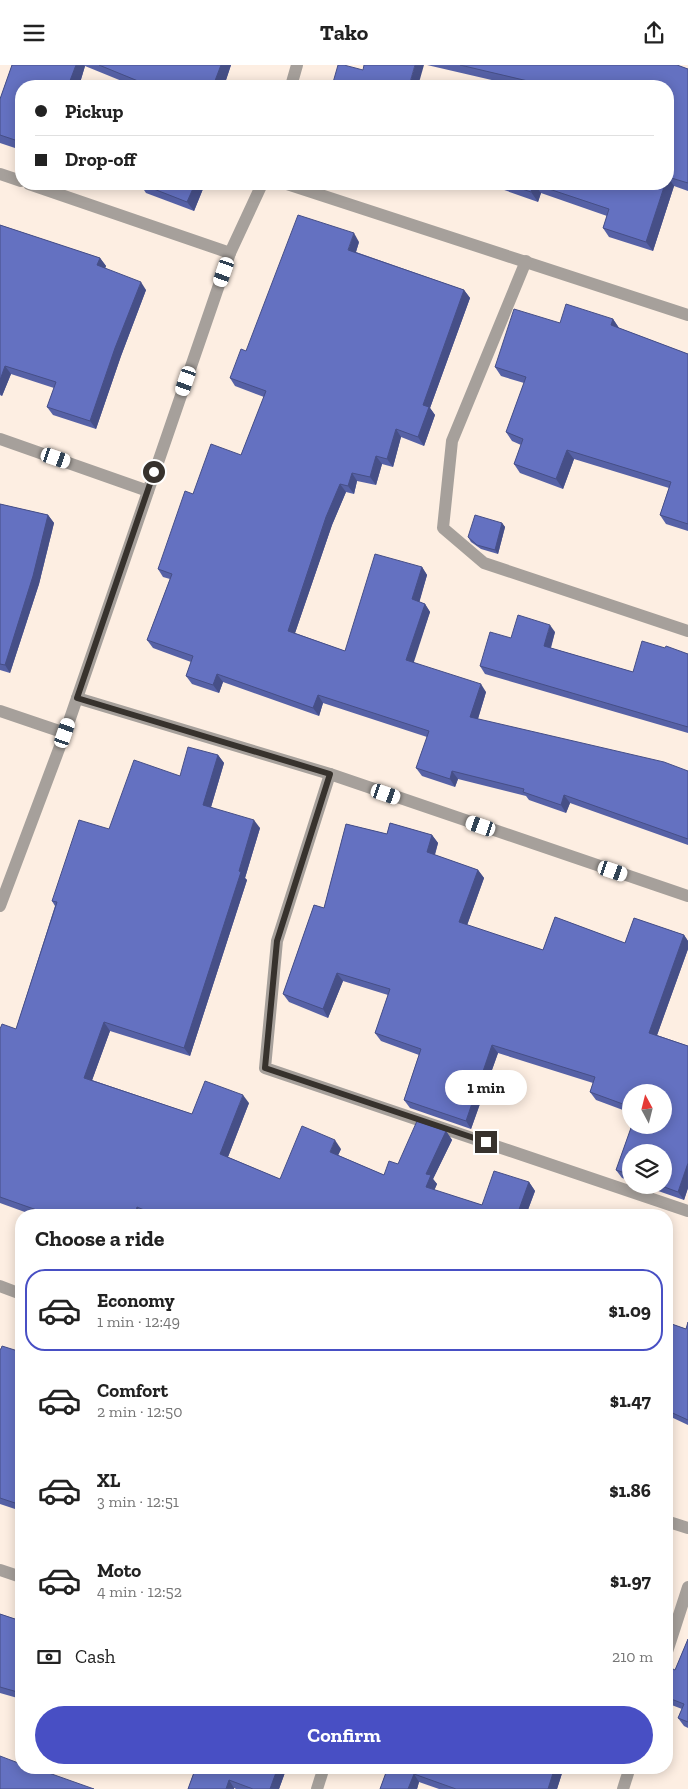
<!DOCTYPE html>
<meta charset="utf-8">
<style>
:root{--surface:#fff;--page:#f2f2f2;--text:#222;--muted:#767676;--line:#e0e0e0;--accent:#484fc4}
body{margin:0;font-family:"Zilla Slab",serif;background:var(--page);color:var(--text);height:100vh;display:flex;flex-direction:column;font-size:19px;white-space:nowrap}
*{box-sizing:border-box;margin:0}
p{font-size:16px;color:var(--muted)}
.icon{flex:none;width:28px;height:28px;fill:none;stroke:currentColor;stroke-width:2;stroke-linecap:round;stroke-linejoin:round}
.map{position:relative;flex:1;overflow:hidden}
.details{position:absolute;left:15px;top:1144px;width:658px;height:565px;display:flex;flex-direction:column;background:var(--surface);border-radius:20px;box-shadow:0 2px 12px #0003}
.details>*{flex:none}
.guide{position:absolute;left:15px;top:15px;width:659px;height:110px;border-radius:20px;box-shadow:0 2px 12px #0003;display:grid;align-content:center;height:110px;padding:0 20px;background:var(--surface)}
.needle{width:32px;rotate:353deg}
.buttons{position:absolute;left:622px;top:1019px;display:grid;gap:10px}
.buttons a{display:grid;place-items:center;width:50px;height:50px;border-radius:50%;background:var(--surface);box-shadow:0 2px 12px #0003;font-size:25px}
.end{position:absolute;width:22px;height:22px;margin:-11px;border:6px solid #37322d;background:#fff;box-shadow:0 0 0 2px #fff}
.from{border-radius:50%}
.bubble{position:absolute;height:35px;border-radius:18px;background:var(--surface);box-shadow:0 2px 12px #0003;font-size:16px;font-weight:700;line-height:35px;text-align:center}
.car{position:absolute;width:15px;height:30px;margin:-15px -8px;border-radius:6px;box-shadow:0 0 4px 1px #0007;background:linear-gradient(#fff 24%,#345 0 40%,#fff 0 76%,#345 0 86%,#fff 0)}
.guide b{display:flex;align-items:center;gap:18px;height:48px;font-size:19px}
.guide b+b{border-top:1px solid var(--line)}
.guide i{width:12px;height:12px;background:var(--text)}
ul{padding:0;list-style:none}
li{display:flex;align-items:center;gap:15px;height:82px;margin:0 10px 8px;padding:0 10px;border:2px solid transparent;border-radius:20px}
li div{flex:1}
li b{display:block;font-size:19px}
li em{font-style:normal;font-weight:700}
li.on{border-color:var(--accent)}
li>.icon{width:45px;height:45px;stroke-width:1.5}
h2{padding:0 20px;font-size:22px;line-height:60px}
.pay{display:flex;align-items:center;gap:12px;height:55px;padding:0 20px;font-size:19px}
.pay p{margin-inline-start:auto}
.action{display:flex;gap:10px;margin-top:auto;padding:10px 20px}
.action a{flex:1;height:58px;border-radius:30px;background:var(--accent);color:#fff;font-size:20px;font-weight:700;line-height:58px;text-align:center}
header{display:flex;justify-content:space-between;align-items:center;height:65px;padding:0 20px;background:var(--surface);font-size:22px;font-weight:700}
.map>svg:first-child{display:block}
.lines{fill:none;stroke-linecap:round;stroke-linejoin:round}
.street{stroke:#a6a09b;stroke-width:12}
.wall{fill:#5661a6}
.shaded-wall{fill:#464f87}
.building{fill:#6471c1;stroke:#464f87}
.route{stroke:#37322d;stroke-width:6}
</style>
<header><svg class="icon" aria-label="menu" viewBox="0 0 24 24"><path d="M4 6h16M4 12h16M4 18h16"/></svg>Tako<svg class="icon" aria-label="share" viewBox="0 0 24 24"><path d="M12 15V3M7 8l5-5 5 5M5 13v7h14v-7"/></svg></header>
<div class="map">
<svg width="688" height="1724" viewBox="0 0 688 1724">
<rect width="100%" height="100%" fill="#fdeee2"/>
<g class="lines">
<g class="street">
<path d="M291,21L297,0"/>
<path d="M0,109L21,116"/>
<path d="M29,119L230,188"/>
<path d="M287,119L688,250"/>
<path d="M526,196L452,376L443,463L484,498L688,566"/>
<path d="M0,374L148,426"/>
<path d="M77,633L330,709L688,831"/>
<path d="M0,646L65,668"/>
<path d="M330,709L277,876L265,1003L688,1146"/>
<path d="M0,841L65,668L230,188L262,119"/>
<path d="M0,1221L21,1229"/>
<path d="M666,1456L688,1463"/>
<path d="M0,1505L21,1512"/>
<path d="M666,1590L688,1522"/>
<path d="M317,1724L324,1702"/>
<path d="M623,1724L630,1702"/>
</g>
</g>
<g class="wall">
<path d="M12,0H231L224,21H134L85,1L79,21H21V85L0,78V34Z"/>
<path d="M427,0H677L688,4V126L674,121L653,186L609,172L603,163L607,151L541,128L538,137L487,119H668V21H517Z"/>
<path d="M140,119H205L194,146L146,128Z"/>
<path d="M0,160L100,193L106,201L105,203L146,225L121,291L96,364L53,350L47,342L54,323L11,309L2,331L0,330Z"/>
<path d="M359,177L356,187L464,225L470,233L430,343L435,350L424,381L401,372L393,402L382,399L376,420L357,416L354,429L346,427L332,460L295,568L345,586L422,502L427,510L419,537L425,539L430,547L413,597L486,627L478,654L688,706V780L570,738L566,748L529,735L526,731L458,714L455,722L422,711L416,703L427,672L323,638L319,651L223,617L219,628L192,619L186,611L191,597L153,583L147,575L170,514L163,512L158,504L193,429L241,390L264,332L235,321L230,313L246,286Z"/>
<path d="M613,254L619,263L688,289V466L666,459L660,450L669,423L574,394L563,424L520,408L514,399L521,380L512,376L506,367L524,318L501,311L495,302L560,258Z"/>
<path d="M0,439L48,450L54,458L39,519L10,608L0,605Z"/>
<path d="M502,458L505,462L498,489L481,484L471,477L468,472Z"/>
<path d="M555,567L551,583L633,607L665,583L688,589V668L485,609L480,601L511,573Z"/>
<path d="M218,690L224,698L211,742L260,763L245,813L247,815L190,991L110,966L92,1015L192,1049L249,1038L228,1092L280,1114L341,1084L338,1090L384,1110L398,1099L446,1066L452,1075L433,1114L437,1119L434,1125L482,1140L529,1117L535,1126L526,1150H33L0,1138V964H16L55,841L52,836L109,764L180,711Z"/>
<path d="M390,758L432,770L438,778L435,790L478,805L484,813L467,860L543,885L555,852L625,878L634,853L684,870L688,876V884L657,970L688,981V1123L684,1135L641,1120H664V1088H631V1116L622,1113L616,1105L632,1060H664V1028H631V1048L596,1035L590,1027L593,1018L498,988L471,1064L410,1043L404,1035L419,990L381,976L375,968L388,930L343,916L328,953L289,937L283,929L314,840L324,843L346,759L387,769Z"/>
<path d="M666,1257L686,1264L688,1257V1360L671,1352L666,1367Z"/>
<path d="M0,1284L21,1287V1446L0,1439Z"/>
<path d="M0,1549L21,1556V1634L0,1628Z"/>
<path d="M688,1574V1663L684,1661L678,1653L682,1644L669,1639L666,1635V1623L675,1605Z"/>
<path d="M191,1702H287L279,1724H236L234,1723V1724H188L195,1704Z"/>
<path d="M388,1702H564L557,1724H439L419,1717L417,1724H380Z"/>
</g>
<g class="shaded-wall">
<path d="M76,0H84L85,1L79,21H68Z"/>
<path d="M221,0H231L224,21H213Z"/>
<path d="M415,0H424L418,21H409Z"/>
<path d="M668,112L674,121L653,186L646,177L665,119H668Z"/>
<path d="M195,119H205L194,146L187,137Z"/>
<path d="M534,119L541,128L538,137L531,127Z"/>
<path d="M354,168L359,177L354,193L348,185Z"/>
<path d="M100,193L106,201L103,208L97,200Z"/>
<path d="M141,217L146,225L121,291L96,364L90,356L115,283Z"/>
<path d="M464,225L470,233L430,343L435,350L424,381L418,372L423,340Z"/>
<path d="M613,254L619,263L611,260Z"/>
<path d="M5,301L11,309L2,331L0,328V315Z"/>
<path d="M396,364L401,372L393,402L387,394Z"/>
<path d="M567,385L574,394L563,424L556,414Z"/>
<path d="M376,391L382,399L376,420L370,412Z"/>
<path d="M352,408L357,416L354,429L348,421Z"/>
<path d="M340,419L346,427L332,460L293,574L288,566L326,452Z"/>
<path d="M48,450L54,458L39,519L10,608L5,600Z"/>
<path d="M502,458L505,462L498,489L495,485Z"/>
<path d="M422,502L427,510L418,542L412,534Z"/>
<path d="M425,539L430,547L412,603L406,595Z"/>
<path d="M550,560L555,567L549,588L544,581Z"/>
<path d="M217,609L223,617L219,628L213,620Z"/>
<path d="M481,619L486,627L476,660L470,652Z"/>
<path d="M318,630L323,638L319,651L313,643Z"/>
<path d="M218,690L224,698L209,749L203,740Z"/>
<path d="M452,706L458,714L455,722L450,714Z"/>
<path d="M564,730L570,738L566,748L561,740Z"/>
<path d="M254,755L260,763L245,813L247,815L190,991L184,983L239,806Z"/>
<path d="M432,770L438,778L433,795L427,787Z"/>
<path d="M478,805L484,813L465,866L459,857Z"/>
<path d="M684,870L688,876V884L655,976L649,968Z"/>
<path d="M337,908L343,916L328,953L323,944Z"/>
<path d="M104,957L110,966L90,1021L84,1013Z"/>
<path d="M492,980L498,988L471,1064L466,1056Z"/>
<path d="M243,1030L249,1038L226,1097L220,1089Z"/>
<path d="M446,1066L452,1075L433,1114L437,1119L432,1131L426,1122V1109Z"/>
<path d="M335,1075L341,1084L336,1095L330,1087Z"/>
<path d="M688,1098V1123L684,1135L678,1127Z"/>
<path d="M529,1117L535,1126L526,1150H517Z"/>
<path d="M137,1142L143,1150H135Z"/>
<path d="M666,1345L671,1352L666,1367Z"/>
<path d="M278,1702H287L279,1724H270Z"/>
<path d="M555,1702H564L557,1724H548Z"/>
<path d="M414,1709L419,1717L417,1724H408Z"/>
<path d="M229,1715L234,1723V1724H226Z"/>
</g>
<g class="building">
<path d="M12,0H76L68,21H21V77L0,70V34Z"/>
<path d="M99,0H221L213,21H136L138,16Z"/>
<path d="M338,0H344L363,5L364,0H415L409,21H332Z"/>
<path d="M460,0H677L688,4V118L668,112V21H549Z"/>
<path d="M141,119H195L187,137Z"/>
<path d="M507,119H665L646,177L603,163L609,144L534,119L531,127Z"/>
<path d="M298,150L354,168L348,185L464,225L423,340L429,342L418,372L396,364L387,394L376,391L370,412L352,408L348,421L340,419L326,452L288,566L345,586L375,489L422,502L412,534L425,539L406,595L481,619L470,652L664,697L688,706V774L564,730L561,740L523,727L524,724L452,706L450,714L416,703L429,666L318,630L313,643L217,609L213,620L186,611L193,591L147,575L172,509L158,504L185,426L193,429L211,379L241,390L266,326L230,313L241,284L246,286Z"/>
<path d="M0,160L100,193L97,200L141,217L115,283L90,356L47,342L56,317L5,301L0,315Z"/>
<path d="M566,239L613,254L611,260L688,289V459L660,450L671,417L567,385L556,414L514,399L523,374L506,367L526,312L495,302L514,244L560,258Z"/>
<path d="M0,439L48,450L33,511L5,600L0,599Z"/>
<path d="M475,450L502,458L495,485L477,480L468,472Z"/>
<path d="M518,550L550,560L544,581L633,607L642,576L665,583L666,581L688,589V662L480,601L490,567L511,573Z"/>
<path d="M188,682L218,690L203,740L254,755L239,806L241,807L184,983L104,957L84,1013L192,1049L205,1016L243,1030L220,1089L280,1114L302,1061L335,1075L330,1087L384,1110L389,1096L398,1099L417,1056L446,1066L426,1109L431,1110L426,1122L482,1140L494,1106L529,1117L517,1150H156L137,1142L135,1150H51L0,1132V964L2,959L16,964L57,837L52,836L79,755L109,764L134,695L180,711Z"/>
<path d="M390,758L432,770L427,787L478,805L459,857L543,885L555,852L625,878L634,853L684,870L649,968L688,981V1098L678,1127L659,1120H664V1088H631V1110L616,1105L632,1060H664V1028H631V1042L590,1027L595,1012L492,980L466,1056L404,1035L421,984L375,968L390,924L337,908L323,944L283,929L314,840L324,843L346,759L387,769Z"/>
<path d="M666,1257L686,1264L688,1257V1355L666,1345Z"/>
<path d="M2,1281L21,1287V1440L0,1433V1284H1Z"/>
<path d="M0,1549L21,1556V1628L0,1622Z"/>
<path d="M688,1574V1657L678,1653L684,1639L666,1632V1623L673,1604L675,1605Z"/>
<path d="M0,1691L21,1699V1702H32L94,1724H0Z"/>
<path d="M196,1702H278L270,1724H253L229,1715L226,1724H188Z"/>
<path d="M388,1702H555L548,1724H456L414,1709L408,1724H380Z"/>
</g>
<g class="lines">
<path class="route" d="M154,407L77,633L330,709L277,876L265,1003L486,1077"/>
</g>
</svg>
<div class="buttons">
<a><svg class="needle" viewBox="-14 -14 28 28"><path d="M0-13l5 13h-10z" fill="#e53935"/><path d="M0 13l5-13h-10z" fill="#767676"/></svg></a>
<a><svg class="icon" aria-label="layers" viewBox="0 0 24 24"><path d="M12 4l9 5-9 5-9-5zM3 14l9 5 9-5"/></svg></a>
</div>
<i class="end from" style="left:154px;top:407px"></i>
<i class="end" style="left:486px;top:1077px"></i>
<div class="bubble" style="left:445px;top:1005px;width:82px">1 min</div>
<i class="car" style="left:224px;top:207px;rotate:199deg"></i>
<i class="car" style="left:186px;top:316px;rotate:199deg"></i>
<i class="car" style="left:56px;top:393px;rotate:109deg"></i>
<i class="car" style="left:65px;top:668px;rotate:19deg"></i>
<i class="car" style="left:386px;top:729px;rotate:109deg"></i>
<i class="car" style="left:481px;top:761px;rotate:289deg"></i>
<i class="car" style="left:613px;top:806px;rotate:109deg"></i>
<div class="guide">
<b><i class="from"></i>Pickup</b>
<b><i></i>Drop-off</b>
</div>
<section class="details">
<h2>Choose a ride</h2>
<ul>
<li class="on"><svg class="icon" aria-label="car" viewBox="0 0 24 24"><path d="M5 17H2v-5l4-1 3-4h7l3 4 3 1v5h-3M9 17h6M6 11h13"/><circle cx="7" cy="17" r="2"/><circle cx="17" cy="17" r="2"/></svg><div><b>Economy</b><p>1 min · 12:49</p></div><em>$1.09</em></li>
<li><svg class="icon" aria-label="car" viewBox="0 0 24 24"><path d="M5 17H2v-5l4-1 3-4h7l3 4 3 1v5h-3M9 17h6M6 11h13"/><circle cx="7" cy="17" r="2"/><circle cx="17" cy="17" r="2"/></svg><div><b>Comfort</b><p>2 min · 12:50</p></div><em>$1.47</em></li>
<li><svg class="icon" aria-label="car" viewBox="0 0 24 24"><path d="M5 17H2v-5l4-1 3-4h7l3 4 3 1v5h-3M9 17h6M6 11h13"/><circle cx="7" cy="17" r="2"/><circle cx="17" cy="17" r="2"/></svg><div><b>XL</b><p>3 min · 12:51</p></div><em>$1.86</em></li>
<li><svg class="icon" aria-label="car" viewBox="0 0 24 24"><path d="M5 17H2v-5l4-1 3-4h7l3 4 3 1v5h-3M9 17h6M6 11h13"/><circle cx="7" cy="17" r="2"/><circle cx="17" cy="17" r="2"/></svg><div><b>Moto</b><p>4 min · 12:52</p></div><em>$1.97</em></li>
</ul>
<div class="pay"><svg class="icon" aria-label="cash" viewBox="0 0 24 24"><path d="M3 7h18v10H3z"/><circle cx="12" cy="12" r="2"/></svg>Cash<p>210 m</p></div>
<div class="action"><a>Confirm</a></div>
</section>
</div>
